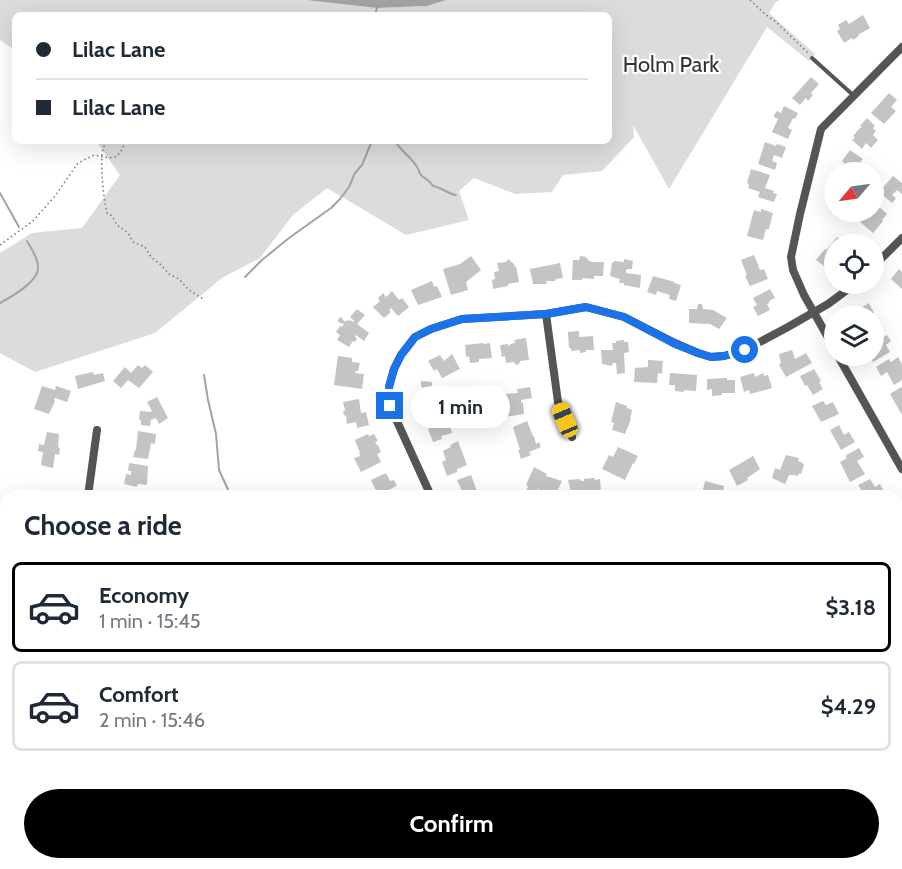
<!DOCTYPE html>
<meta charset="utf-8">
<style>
:root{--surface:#fff;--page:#f2f2f3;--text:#1f2937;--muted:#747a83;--line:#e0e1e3;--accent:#000}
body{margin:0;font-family:Cabin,sans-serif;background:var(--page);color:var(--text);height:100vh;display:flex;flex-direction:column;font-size:22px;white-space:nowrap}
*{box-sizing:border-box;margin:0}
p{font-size:20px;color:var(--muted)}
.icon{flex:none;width:33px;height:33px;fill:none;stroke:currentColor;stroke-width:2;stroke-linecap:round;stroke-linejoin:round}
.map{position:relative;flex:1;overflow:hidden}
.sheet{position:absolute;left:0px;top:490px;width:903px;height:380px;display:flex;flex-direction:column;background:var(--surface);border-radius:18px 18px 0 0;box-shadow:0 6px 24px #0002}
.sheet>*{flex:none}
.top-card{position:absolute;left:12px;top:12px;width:600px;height:132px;border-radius:9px;box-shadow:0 6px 24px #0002;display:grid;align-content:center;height:132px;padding:0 24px;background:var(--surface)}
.needle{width:39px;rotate:241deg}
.controls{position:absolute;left:824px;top:162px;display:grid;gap:12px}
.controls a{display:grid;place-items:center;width:60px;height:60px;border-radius:50%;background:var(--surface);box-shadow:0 6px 24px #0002;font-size:30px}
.end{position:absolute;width:27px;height:27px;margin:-14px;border:8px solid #1a73e8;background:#fff;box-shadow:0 0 0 3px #fff}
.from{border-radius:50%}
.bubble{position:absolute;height:42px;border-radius:21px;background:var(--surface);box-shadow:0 6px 24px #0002;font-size:20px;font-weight:700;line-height:42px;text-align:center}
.car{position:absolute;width:18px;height:36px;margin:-18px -9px;border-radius:8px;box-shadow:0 0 4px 2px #0007;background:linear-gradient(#f5c518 24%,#345 0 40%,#f5c518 0 76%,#345 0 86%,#f5c518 0)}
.top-card b{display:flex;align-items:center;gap:21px;height:57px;font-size:22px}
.top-card b+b{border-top:2px solid var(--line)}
.top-card i{width:15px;height:15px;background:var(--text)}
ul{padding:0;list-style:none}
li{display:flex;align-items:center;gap:18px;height:90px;margin:0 12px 9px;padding:0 12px;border:3px solid var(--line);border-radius:9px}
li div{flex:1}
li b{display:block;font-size:22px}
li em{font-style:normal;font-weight:700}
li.active{border-color:var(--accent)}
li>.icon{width:54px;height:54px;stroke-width:1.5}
h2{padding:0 24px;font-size:27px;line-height:72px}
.action{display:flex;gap:12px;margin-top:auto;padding:12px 24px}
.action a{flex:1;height:69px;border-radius:36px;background:var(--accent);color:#fff;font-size:24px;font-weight:700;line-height:69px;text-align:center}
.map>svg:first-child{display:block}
.green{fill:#dcdcdc}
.water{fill:#a3a3a3}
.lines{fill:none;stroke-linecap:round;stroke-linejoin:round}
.stream{stroke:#a3a3a3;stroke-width:2}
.building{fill:#c4c4c4}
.path{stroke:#777;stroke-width:1.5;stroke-dasharray:1.5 3;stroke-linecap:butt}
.service{stroke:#555;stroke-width:4}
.minor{stroke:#555;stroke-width:8}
.route{stroke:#1a73e8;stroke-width:8}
.labels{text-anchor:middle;stroke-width:4.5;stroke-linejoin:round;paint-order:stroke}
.park-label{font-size:22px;fill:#333;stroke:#fff}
</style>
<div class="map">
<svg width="902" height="869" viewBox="0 0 902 869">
<rect width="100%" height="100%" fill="#fff"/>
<path class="green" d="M0,0H306L377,8L427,6L446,0H780L776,2L769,13L815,54L809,61L767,27L669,189L633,125L634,137L602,171L563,175L552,192L515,194L474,178L459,191L469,220L406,235L327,188L293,215L260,258L222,278L155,333L35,372L0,353V253L32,233L82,228L120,175L96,141H609V15H15V50L0,40Z"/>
<path class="water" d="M306,0H446L427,6L377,8Z"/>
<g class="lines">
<g class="stream">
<path d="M375,0L377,8L375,15"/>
<path d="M395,141C400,150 412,158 417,167C421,173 417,171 422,176C426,179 430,181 433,186C441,187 448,194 456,195"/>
<path d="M0,193L19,227"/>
<path d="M245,277L262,260L289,238L331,208L340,199L349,187L355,173L362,165L372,141"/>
<path d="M0,303C11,297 32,285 37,273C41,262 32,250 27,241"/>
<path d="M204,375L208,400L216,434L219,470L231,496"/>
</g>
</g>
<g class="building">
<path d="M863,15L870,28L858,35L859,36L853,40L852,38L844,43L837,31L840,29L838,25L846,20L849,24Z"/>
<path d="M811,77L819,84L811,93L813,95L808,101L806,98L800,105L792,98Z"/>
<path d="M889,93L897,100L891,107L896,111L884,124L871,113Z"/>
<path d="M784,106L798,113L795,119L793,118L788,128L792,130L788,139L772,132L778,119L774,117V115L777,111L781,113Z"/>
<path d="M867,118L875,126L873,128L876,131L873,135L878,140L871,148L866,143L862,149L852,140L855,137L853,136L860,128H862L860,126Z"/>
<path d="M765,142L776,146L777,144L786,147L782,158L774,155L772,161L777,163L775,170L758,164Z"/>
<path d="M850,150L863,159L852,172H844L839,170L844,162L842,161Z"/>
<path d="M751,169L770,175L765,188L774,191L773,193L777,194L774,202L758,197L760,192L748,188L749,184L747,183Z"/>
<path d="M893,176L902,183V194L897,190L892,195L896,198L892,203L879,192Z"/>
<path d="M876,204L887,214L882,220L883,221L873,233L860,222L865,217L861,214L862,212H873V207Z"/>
<path d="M761,209L773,213L769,229H766L763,240L747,236L754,210L761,212Z"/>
<path d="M837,237L847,244H834V255L828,263L826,262L824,266L816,260L825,249L826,250Z"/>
<path d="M754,255L760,270L764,269L768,279L750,286L745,276L747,275L741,260Z"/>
<path d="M471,256L481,270L466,282L468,290L451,295L443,269L460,264Z"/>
<path d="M580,256L586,257L588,260L592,262H604L603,276H594V279L582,278V280H572L573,260H579Z"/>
<path d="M508,259L514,264L515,267L516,266L519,282L508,284V286L493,289L492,280L495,279L494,272L499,271L497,263L506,262Z"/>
<path d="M624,259L633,261L632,269H628L626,270V273L641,275L640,288L624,285V283H619L620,279L610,276L612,263H613L614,261L624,262Z"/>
<path d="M560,263L563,278L556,279L555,281H546L547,284H533L530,269Z"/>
<path d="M899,269L902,272V289L891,279Z"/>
<path d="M653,276L675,282L674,283L681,285L676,301L669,299L670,295L657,291L656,295L647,292Z"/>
<path d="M432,281L434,287L437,286L442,297L418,305L411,290Z"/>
<path d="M770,289L775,298L769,301V303L767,304L770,310L758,316L753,307L757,305L753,298Z"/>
<path d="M392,291L399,300L402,298L409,307L398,316L391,308L389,310L391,312L384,318L373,307L380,301L378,298L383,293L386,297Z"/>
<path d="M869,303L874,313L871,314L872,316H860L863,315L859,309Z"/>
<path d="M698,304H702L703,309L713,310L727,318L719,329L710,324L689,323V309H697Z"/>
<path d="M357,309L365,315L357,324L369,333L364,341L356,335L355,337L357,338L355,342L353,341L349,347L337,340L340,335L336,332L340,326L342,327L344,324L338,322V320L339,318L341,317L345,322L347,320L349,321L350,320L353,322L354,321L350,317Z"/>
<path d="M878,330L882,338L887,335L891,341L886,345L890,352L873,362L869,356H873V348L875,347L873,344V333Z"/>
<path d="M579,331V337L593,336L594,350H586V352L580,353V350L571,351V348H569L568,332Z"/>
<path d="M526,338L529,360L520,361L519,364L516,365L514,362L506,363L505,356L502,357L500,345L508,344V346L510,345V344L515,343L514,340Z"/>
<path d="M624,340V342H628L629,352L624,353L625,373L617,374L616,363H613L612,366L602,364L601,350H613L612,343H616V341Z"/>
<path d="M483,343L484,344L490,343L492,358L479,359V362L470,363L469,356L466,357L465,345Z"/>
<path d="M792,350L795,359L806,353L812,363L786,377L779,365L781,363L779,354Z"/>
<path d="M452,354L460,369L442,378L437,369L434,371L428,361L440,355L444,361Z"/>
<path d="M338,356L352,358V362L360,363L358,371H356L355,373L364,374L362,389L334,385Z"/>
<path d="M898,357L902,364V380L894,385L887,372L881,376L876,367L889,359L891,362Z"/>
<path d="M648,360L663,361L662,374L658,373L657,383L634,382L635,368L648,367Z"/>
<path d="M138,365L142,368L145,365L153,372L139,388L128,380L121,388L113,381L125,367L131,373Z"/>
<path d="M814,369L821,381L819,382L823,389L813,395L807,385L805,386L800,376Z"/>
<path d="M93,372L94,375L103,373L105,381L78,389L75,376Z"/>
<path d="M670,373L697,375L696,391L684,390V392L675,391V385H669Z"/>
<path d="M754,373L755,377L763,373L764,376L768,375L772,388L750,394L749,390L744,392L740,377Z"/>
<path d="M727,378V380H735V393H722V395L712,396V389L707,390V379Z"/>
<path d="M421,381L432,382V386L434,387L433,403L425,402V408L415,407L416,394H419L420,389H422L423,387H421Z"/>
<path d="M42,386L55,390L56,386L71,391L67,402L55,398L54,400L55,401L49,414L34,409Z"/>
<path d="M530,387L532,398L521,400V403L523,402L524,414L504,417L502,405H505L504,394L518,393L517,389Z"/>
<path d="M901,387L902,388V415L890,394Z"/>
<path d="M157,397L168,418L159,424L156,418L151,420L150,426L141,425V420H139L140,411L150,412L152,411L147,402Z"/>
<path d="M359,399L361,413L366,412L369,425L357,428L356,422L347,424L346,416L344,415L343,412L345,410L343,402Z"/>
<path d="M823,401L826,405L833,402L839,414L821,422L812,406Z"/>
<path d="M616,402L627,406V408L632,410L630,419H631L625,434L612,430L614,423L611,422Z"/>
<path d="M446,411L452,433L441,436L442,439L433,442L428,429L434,427L432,421H430L428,416Z"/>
<path d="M527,421L533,436H534L536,444L539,442L541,447L529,452L531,455L521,459L518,450H520L513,427Z"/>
<path d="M839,425L844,435L849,432L855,442L841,450L830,430Z"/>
<path d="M138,431L156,434L155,444L151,443L148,459L133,457L135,450H136Z"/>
<path d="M47,432L59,434L58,447L60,448L59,455L55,454L53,468L41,465L43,452L38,451L39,444L44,445Z"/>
<path d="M368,434L369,436L374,434L378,441L375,442L377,445H378L381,452L377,454L381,462L361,472L354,458L360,456L359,453H360L355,440Z"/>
<path d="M458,441L467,465L457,469V472L447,476L442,462L446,460L443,451L451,447L450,445Z"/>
<path d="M618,447L638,456L634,464L633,463L625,480L602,469L609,455L613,457Z"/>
<path d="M859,448L864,457L857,461L865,474L850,482L840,462L847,458L845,456Z"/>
<path d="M786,455L799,458L798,461L803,463V464L804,465L801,474L799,473L798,476L794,475H789L785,484L772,478L775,468L780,470Z"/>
<path d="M753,456L760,469L747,478L748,480L737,486L729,470Z"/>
<path d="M129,463L148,466L147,485L138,484L137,487L124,484L126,474L131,475V471H128Z"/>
<path d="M534,467L547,474L546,476L562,481L555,496H542L544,492L538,489L535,495L526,491L528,486L526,485Z"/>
<path d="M386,473L390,481L394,480L397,486L378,495L371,480Z"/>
<path d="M471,475L479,496H459L457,493L462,491L457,480Z"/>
<path d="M594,478L595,480L600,479L601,492L572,496L568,480L580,479L581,481H584V479Z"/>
<path d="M870,479L875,487L880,484L886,495L883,496H865L858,485Z"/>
<path d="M705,481L724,486L723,495L721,494V496H709L710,495L702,494Z"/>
<path d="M6,504V527L1,528L0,516L3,515L1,505Z"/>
<path d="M902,530V552L897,555V533Z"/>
<path d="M901,642L902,653L900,654L902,661L897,664V645Z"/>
<path d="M2,781H5L6,784L4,788L5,791L6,790V808L0,797L1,793L0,783Z"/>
<path d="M144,864H171L162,869H147Z"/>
<path d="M801,864H816L818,868L816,869H791Z"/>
</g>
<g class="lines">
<g class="path">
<path d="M750,0L766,15L776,22L808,53"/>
<path d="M105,141C105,146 102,150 102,155C101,174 103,194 107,213L112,216L117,225L128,233L133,242L145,247L151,257L161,265L169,274L179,279L189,290L203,299"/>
<path d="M0,245L33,221L55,196L78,163L94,155L109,158L115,157L120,153L126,141"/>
</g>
<path class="service" d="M812,58L853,95"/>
<g class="minor">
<path d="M873,267L902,238"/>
<path d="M546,314L558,402L572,437"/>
<path d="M834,348L804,295L793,270L791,257L800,214L821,129L902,47"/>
<path d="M838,356L902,469"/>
<path d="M88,496L97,430"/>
<path d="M431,496L390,406L389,387L394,369L401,355L415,337L431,329L462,319L546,314L586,307L624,317L675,343L698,353L711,357L724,356L745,350L788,327L828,304L855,284"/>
<path d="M0,554H6"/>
<path d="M897,580L902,577"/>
<path d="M0,695L6,691"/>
<path d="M897,729L902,738"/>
<path d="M0,843L6,840"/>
<path d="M897,855L902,852"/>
<path d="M193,864L196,869"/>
<path d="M556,864L558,869"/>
<path d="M218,869L222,867L308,864"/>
<path d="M606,869L616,864"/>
<path d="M871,869L880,864"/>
</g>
</g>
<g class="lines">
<path class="route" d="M390,406L389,387L394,369L401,355L415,337L431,329L462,319L546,314L586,307L624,317L675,344L698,353L711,357L724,356L745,350"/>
</g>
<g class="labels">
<g class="park-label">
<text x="671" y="72">Holm Park</text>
</g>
</g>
</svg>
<div class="controls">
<a><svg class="needle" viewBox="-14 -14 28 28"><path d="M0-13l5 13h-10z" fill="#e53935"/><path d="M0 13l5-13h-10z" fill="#747a83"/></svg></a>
<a><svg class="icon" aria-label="locate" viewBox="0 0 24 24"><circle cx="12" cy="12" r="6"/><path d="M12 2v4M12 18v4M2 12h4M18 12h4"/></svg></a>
<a><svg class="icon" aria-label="layers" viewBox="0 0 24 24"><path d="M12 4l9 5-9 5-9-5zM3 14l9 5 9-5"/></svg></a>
</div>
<i class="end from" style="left:745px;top:350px"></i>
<i class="end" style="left:390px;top:406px"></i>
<div class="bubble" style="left:411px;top:386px;width:99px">1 min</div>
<i class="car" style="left:565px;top:420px;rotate:337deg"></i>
<div class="top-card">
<b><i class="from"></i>Lilac Lane</b>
<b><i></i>Lilac Lane</b>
</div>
<section class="sheet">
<h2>Choose a ride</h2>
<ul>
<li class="active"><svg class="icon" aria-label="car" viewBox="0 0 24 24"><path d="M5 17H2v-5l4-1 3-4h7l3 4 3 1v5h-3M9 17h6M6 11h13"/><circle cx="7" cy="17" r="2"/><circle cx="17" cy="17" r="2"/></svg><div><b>Economy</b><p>1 min · 15:45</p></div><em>$3.18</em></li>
<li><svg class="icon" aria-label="car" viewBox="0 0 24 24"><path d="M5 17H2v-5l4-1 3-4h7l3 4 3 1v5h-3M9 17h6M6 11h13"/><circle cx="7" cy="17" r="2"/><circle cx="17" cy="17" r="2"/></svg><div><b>Comfort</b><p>2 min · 15:46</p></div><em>$4.29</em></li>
</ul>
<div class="action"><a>Confirm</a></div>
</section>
</div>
